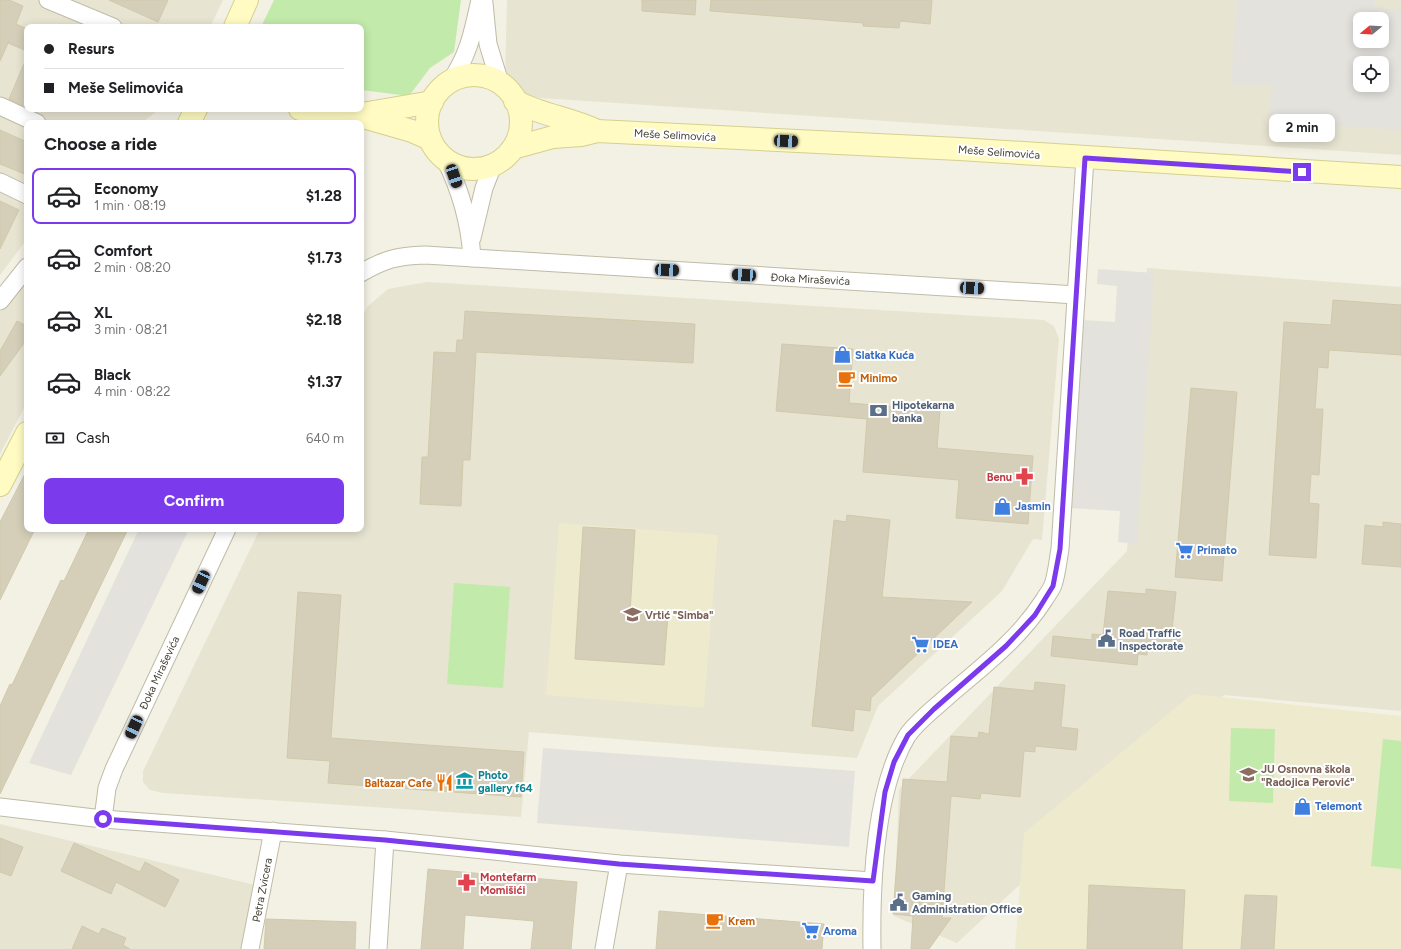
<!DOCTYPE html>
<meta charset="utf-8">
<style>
:root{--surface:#fff;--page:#f2f2f2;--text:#202124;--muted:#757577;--line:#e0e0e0;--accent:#7c3aed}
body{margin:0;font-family:Figtree,sans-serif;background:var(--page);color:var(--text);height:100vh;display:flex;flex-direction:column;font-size:15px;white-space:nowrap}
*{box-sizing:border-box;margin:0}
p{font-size:13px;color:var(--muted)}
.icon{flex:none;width:22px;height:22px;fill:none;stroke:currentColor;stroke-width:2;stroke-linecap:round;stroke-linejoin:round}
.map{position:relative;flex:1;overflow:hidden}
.panel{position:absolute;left:24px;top:120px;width:340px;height:412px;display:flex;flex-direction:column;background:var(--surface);border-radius:8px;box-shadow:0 2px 10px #0003}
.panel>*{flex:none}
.top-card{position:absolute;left:24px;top:24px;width:340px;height:88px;border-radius:8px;box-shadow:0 2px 10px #0003;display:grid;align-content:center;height:88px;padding:0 20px;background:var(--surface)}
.needle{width:26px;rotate:252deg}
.tools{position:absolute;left:1353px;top:12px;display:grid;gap:8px}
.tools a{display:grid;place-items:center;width:36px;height:36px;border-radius:8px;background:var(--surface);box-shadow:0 2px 10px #0003;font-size:20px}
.end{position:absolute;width:18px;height:18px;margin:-9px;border:5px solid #7c3aed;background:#fff;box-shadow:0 0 0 2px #fff}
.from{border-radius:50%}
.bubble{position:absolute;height:28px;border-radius:8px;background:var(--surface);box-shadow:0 2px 10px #0003;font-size:13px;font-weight:700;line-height:28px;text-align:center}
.car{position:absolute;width:12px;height:24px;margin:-12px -6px;border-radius:5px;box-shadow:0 0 3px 1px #0007;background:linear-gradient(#222 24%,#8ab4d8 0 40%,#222 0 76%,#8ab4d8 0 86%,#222 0)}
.top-card b{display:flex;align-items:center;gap:14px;height:38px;font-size:15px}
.top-card b+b{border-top:1px solid var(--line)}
.top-card i{width:10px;height:10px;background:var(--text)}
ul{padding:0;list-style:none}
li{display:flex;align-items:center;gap:12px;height:56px;margin:0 8px 6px;padding:0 12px;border:2px solid transparent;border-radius:8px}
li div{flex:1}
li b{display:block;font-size:15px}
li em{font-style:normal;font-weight:700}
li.current{border-color:var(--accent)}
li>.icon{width:36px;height:36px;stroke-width:1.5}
h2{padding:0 20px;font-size:18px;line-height:48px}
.pay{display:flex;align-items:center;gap:10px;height:44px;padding:0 20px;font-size:15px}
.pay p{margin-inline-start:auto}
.button{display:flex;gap:8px;margin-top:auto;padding:8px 20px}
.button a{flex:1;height:46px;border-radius:8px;background:var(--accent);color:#fff;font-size:16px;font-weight:700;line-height:46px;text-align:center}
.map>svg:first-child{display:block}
.residential{fill:#e7e4d1;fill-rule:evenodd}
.education{fill:#edeacd}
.green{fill:#c2eaaa}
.parking{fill:#e3e2dd;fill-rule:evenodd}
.building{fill:#d5cfb9;stroke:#d0c9ab}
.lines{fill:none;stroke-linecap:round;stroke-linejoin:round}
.street-casing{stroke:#bfbba6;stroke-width:19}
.secondary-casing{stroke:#d5d090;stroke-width:24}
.street{stroke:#fff;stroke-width:17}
.secondary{stroke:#fffbc2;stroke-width:22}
.route{stroke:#7c3aed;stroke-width:5}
.labels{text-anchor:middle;stroke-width:4;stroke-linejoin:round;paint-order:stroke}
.street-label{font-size:11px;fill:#454233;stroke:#fff}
.shop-label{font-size:11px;font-weight:bold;fill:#366cbe;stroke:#fff;text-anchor:start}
.food-label{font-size:11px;font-weight:bold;fill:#c56008;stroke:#fff;text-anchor:start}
.service-label{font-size:11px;font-weight:bold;fill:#4e5e75;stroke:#fff;text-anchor:start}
.health-label{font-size:11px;font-weight:bold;fill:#be3a42;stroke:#fff;text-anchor:end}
.education-label{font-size:11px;font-weight:bold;fill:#785e54;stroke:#fff;text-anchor:start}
.culture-label{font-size:11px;font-weight:bold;fill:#0d838f;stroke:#fff;text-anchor:start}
</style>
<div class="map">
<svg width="1401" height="949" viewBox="0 0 1401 949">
<rect width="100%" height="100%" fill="#f3f1e4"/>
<g class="residential">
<path d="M0,0H223L210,27H27V109H160L141,123H27V239L0,275Z"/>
<path d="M507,0H1401V155L525,97L518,82L505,76ZM1360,19H1382V41H1360ZM1360,63H1382V85H1360Z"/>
<path d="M1147,268L1401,287V711L1224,695L957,943L894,916L899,789L1127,551Z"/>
<path d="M27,278V402L0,454V312Z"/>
<path d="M427,282L1044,320L1054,326L1059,339L1042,540L1033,539L1002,591L878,706L857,758L529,732L521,817L163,793L150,790L143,782V771L260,529H361V320L367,307L388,289Z"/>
<path d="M0,824L272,889L253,949H0Z"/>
</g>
<g class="education">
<path d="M559,523L718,535L704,708L546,695Z"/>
<path d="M1192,694L1401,716V949H1015L1024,833Z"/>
</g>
<g class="green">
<path d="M274,0H461L454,52L430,68L409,96L361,90V27H261Z"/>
<path d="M454,583L510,587L503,688L447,684Z"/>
<path d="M1231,728L1275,729L1273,803L1229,801Z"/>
<path d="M1383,739L1401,741V869L1371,866Z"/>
</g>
<g class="parking">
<path d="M1237,0H1375L1374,8L1401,10V130L1269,121L1271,86L1231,84ZM1360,19H1382V41H1360ZM1360,63H1382V85H1360Z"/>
<path d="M1098,269L1154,273L1137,544L1118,542L1120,511L1069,508L1081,320L1115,322L1117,286L1097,284Z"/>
<path d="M139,529H189L71,775L29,763Z"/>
<path d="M543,748L855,771L849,847L537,823Z"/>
</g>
<g class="building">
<path d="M0,0H9L23,6L16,24L27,29V51L8,43L9,41L0,61Z"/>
<path d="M109,0H168L158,22Z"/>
<path d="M642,0H696L695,15L642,11Z"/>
<path d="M711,0H932L930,24L900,21L899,28L863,26V23L710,11Z"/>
<path d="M27,57V107L9,99Z"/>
<path d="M0,130L27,142V175L0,164Z"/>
<path d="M0,201L19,210L0,249Z"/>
<path d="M1333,300L1401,305V355L1329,350L1328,368L1318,367L1315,409H1323L1319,475L1311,474L1309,503L1319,504L1316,558L1269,555L1284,322L1331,325Z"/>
<path d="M465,311L695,324L693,363L476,352L470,460H463L461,506L420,504L422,457H428L434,352L456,353L457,340H463Z"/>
<path d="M17,321L27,326V339L0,376V351Z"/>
<path d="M782,344L853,349L849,403L940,410L937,448L1033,456L1028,524L956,518L959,480L863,472L867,419L776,411Z"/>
<path d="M1191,388L1237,392L1222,581L1175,577Z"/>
<path d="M27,470V529H35L0,600V522Z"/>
<path d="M847,515L890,520L882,597L972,602L871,698L870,711L855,709L853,731L812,726L834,520L846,522Z"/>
<path d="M1383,522L1401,524V567L1362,564L1365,525L1383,527Z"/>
<path d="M583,527L635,530L630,613L668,615L664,665L575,659Z"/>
<path d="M89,529H128L0,794V706L10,684L12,685L61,580L64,581Z"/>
<path d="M1146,589L1176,592L1172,630L1181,631L1179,652L1147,649V655L1138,654L1137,665L1051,656L1053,636L1092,640V634L1103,635L1108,591L1146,594Z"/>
<path d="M298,592L341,595L331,738L524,752L521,797L328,783L330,761L287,758Z"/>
<path d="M1035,682L1065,685L1061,727L1078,729L1076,750L1035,746V752L1024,751L1020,797L981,793L980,799L951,796L942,918H951L929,949H911L913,916L893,914L903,779L947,782L951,736L978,738L979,732L989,734L994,687L1034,691Z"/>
<path d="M0,838L23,847L11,876L0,872Z"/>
<path d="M74,843L140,872L145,862L179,880L165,907L116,882L111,894L61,871Z"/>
<path d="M428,869L577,882L571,949H531L534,921L465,915L463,949H421Z"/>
<path d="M1089,885L1185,890L1182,949H1087Z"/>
<path d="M1245,895L1277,896L1274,949H1241Z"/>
<path d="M659,911L824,924L822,949H656Z"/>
<path d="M266,919L356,922L355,949H264Z"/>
<path d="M82,926L99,934L102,928L126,938L123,945L130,949H72Z"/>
</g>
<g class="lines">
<defs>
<g id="street">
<path d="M48,0L113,27"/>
<path d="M484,3L488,44L500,83"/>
<path d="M450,82C469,55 473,31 480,0"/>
<path d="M0,106L37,123"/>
<path d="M445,159C460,189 470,225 472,258"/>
<path d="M0,182L27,195"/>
<path d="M472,238L484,188L493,165"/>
<path d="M361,273C385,259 397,256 425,255L1076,295"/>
<path d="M0,301L27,267"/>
<path d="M0,807L103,819L385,840L619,864L873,881"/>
<path d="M103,819L107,788L114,769L227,529"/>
<path d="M250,949L273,831"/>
<path d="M378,949L385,840"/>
<path d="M604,949L619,864"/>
<path d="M872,949C871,886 874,791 907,736C917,721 935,708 948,696C982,667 1019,639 1044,600C1047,595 1051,590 1053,585C1057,573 1058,560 1060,549L1085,158"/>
</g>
<g id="secondary">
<path d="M235,27L247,0"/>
<circle cx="474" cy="122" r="47"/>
<path d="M515,101C541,115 569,118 595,130"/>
<path d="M300,109L356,115L412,131L430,139"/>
<path d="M362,114L432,102"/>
<path d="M189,123L196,109"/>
<path d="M513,148L553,137L581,135L597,131L959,149L1401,177"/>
<path d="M0,485L27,433"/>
</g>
</defs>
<use href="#street" class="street-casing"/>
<use href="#secondary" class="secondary-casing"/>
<use href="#street" class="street"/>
<use href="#secondary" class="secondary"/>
</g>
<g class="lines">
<path class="route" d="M103,819L385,840L619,864L873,881L885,792L894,762L908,735L934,709L1006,646L1035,615L1053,586L1060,549L1085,158L1302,172"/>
</g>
<defs>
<symbol id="shop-bare" viewBox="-9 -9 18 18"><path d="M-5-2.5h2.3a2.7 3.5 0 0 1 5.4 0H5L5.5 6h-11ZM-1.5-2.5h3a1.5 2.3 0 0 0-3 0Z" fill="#3f7fe0" stroke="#fff" stroke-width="2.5" paint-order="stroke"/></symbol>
<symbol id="cafe-bare" viewBox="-9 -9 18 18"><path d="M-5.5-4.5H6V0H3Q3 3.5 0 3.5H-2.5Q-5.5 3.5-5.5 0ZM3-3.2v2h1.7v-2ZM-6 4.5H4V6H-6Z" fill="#e8710a" stroke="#fff" stroke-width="2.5" paint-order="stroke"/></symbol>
<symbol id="bank-bare" viewBox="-9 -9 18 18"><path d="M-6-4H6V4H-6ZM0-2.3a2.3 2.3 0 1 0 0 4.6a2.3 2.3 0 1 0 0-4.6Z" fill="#5c6f8a" stroke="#fff" stroke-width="2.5" paint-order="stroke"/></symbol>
<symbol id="pharmacy-bare" viewBox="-9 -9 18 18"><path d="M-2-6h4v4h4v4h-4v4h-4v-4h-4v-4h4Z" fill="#e0444e" stroke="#fff" stroke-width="2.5" paint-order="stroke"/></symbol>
<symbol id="supermarket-bare" viewBox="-9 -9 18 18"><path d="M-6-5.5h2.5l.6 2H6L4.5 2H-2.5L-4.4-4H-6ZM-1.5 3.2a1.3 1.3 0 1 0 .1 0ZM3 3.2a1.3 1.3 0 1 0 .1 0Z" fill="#3f7fe0" stroke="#fff" stroke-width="2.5" paint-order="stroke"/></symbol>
<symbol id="school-bare" viewBox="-9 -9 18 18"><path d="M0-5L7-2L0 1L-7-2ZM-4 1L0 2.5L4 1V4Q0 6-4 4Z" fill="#8d6e63" stroke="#fff" stroke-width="2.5" paint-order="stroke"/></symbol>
<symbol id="civic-bare" viewBox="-9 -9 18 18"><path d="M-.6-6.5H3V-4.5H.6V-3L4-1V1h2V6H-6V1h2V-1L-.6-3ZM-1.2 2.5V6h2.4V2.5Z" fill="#5c6f8a" stroke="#fff" stroke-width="2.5" paint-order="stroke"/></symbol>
<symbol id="museum-bare" viewBox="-9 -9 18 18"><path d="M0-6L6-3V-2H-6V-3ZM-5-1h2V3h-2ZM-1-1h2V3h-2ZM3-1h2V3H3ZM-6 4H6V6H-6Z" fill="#0f9aa8" stroke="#fff" stroke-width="2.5" paint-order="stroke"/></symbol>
<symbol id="restaurant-bare" viewBox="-9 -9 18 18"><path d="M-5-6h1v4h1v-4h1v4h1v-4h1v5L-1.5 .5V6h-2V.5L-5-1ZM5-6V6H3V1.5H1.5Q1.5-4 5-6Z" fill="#e8710a" stroke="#fff" stroke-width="2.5" paint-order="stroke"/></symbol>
</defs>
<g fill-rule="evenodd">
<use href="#shop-bare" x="830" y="342" width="25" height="25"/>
<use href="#cafe-bare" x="834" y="366" width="25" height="25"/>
<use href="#bank-bare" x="866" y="398" width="25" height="25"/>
<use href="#pharmacy-bare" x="1012" y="464" width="25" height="25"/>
<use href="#shop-bare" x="990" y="494" width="25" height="25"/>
<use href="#supermarket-bare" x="1172" y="538" width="25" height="25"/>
<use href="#school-bare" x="620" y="602" width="25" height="25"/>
<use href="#civic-bare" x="1094" y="626" width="25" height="25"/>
<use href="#supermarket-bare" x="908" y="632" width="25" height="25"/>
<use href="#school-bare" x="1236" y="762" width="25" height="25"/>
<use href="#museum-bare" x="452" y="768" width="25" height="25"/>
<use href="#restaurant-bare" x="432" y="770" width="25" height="25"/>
<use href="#shop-bare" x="1290" y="794" width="25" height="25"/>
<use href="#pharmacy-bare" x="454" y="870" width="25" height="25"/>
<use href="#civic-bare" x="886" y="890" width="25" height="25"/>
<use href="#cafe-bare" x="702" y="908" width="25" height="25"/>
<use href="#supermarket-bare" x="798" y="918" width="25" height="25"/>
</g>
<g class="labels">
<g class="street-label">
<text transform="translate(675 135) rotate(3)" y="4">Meše Selimovića</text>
<text transform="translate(999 152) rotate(4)" y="4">Meše Selimovića</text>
<text transform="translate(810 279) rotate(3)" y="4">Đoka Miraševića</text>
<text transform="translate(159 673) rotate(-65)" y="4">Đoka Miraševića</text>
<text transform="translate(262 890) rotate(-79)" y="4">Petra Zvicera</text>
</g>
<g class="shop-label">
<text x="855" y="359">Slatka Kuća</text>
<text x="1015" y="510">Jasmin</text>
<text x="1197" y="554">Primato</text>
<text x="933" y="648">IDEA</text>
<text x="1315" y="810">Telemont</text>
<text x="823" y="935">Aroma</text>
</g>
<g class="food-label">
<text x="860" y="382">Minimo</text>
<text x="432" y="787" text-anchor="end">Baltazar Cafe</text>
<text x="728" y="925">Krem</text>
</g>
<g class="service-label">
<text x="892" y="409">Hipotekarna<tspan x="892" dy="13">banka</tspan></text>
<text x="1119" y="637">Road Traffic<tspan x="1119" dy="13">Inspectorate</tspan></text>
<text x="912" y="900">Gaming<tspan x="912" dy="13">Administration Office</tspan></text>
</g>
<g class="health-label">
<text x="1012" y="481">Benu</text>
<text x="480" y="881" text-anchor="start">Montefarm<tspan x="480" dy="13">Momišići</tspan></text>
</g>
<g class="education-label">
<text x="645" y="619">Vrtić "Simba"</text>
<text x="1261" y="773">JU Osnovna škola<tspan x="1261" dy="13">"Radojica Perović"</tspan></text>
</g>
<g class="culture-label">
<text x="478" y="779">Photo<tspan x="478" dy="13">gallery f64</tspan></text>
</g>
</g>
</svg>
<div class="tools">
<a><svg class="needle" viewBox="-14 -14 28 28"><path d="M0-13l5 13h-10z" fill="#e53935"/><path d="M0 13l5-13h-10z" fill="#757577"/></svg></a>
<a><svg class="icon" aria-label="locate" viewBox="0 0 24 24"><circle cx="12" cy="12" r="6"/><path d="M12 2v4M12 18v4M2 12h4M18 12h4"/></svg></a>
</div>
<i class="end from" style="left:103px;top:819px"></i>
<i class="end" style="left:1302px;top:172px"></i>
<div class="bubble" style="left:1269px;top:114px;width:66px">2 min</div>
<i class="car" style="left:786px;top:141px;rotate:93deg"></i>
<i class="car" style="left:454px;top:176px;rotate:161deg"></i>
<i class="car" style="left:667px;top:270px;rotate:93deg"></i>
<i class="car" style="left:744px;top:275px;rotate:273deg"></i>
<i class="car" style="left:972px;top:288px;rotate:93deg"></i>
<i class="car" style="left:201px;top:582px;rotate:205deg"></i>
<i class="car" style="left:134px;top:727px;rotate:205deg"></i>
<div class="top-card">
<b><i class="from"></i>Resurs</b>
<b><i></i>Meše Selimovića</b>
</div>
<section class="panel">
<h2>Choose a ride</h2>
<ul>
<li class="current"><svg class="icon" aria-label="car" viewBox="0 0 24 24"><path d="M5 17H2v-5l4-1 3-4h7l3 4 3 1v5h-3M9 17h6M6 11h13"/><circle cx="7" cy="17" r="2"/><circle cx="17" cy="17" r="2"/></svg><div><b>Economy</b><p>1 min · 08:19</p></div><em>$1.28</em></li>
<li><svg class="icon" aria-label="car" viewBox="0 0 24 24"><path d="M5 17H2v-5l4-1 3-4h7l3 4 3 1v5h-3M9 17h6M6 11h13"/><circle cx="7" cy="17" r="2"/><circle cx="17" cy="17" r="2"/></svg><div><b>Comfort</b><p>2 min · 08:20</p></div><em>$1.73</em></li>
<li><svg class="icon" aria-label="car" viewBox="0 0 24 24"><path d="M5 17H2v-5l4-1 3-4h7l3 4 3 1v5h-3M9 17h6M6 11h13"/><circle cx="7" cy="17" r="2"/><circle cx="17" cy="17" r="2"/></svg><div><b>XL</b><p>3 min · 08:21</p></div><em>$2.18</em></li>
<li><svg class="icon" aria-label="car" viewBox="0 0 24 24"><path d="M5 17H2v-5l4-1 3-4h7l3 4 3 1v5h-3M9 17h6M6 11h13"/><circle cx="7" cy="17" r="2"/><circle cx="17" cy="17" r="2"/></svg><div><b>Black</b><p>4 min · 08:22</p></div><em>$1.37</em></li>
</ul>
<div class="pay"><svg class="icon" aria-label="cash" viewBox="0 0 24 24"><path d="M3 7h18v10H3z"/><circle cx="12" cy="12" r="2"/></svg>Cash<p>640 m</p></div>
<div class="button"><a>Confirm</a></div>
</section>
</div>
